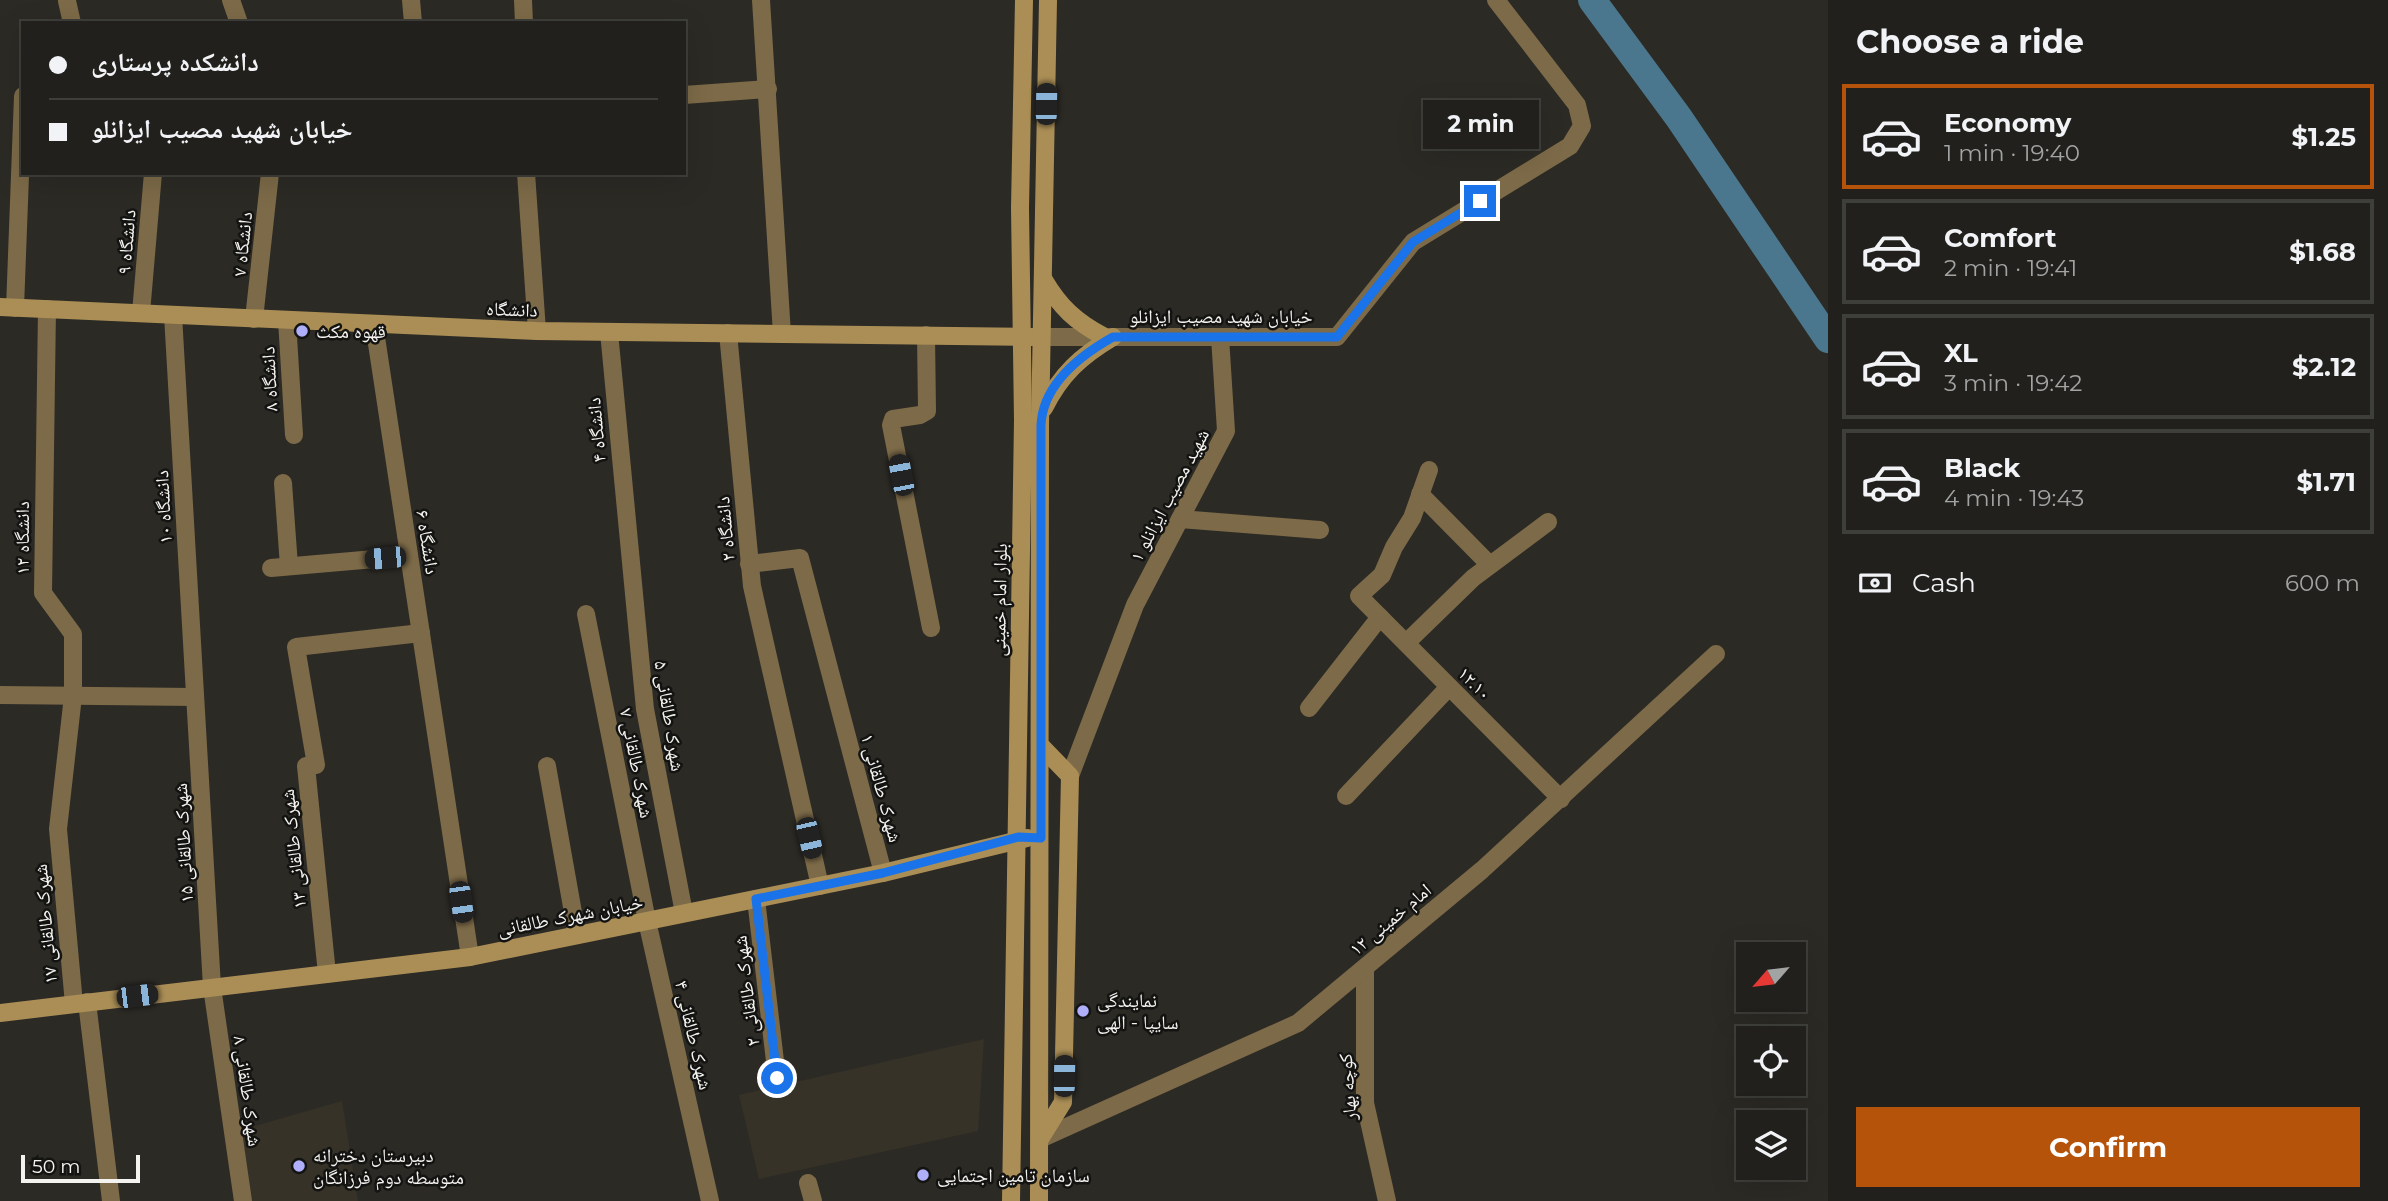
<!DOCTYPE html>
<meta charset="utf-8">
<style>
:root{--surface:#21201c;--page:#292825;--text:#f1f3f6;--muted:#a2a3a3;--line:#3e3e3b;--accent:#b45309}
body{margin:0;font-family:Montserrat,"Noto Naskh Arabic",sans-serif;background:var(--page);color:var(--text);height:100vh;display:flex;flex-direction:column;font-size:26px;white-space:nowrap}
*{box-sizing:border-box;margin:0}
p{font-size:23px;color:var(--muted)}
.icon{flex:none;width:38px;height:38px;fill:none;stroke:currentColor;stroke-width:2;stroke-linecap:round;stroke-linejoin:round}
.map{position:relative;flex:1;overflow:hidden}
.side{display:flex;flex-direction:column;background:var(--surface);width:560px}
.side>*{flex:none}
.guide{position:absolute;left:21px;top:21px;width:665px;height:154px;border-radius:0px;box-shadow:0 7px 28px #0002,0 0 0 2px var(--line);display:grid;align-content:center;height:154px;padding:0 28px;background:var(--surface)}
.needle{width:46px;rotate:242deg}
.buttons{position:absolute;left:1736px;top:942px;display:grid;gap:14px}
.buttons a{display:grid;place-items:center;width:70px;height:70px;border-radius:0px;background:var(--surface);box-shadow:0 7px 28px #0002,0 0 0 2px var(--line);font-size:35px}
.scale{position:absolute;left:21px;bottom:18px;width:119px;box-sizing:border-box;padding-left:7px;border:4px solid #f4f3f0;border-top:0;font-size:19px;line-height:24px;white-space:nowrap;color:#f4f3f0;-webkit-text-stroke:5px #131311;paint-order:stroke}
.end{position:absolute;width:32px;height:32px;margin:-16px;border:9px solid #1a73e8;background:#fff;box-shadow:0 0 0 4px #fff}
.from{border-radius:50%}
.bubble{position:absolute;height:49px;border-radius:0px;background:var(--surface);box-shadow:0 7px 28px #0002,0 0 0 2px var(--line);font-size:23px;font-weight:700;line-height:49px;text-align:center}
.car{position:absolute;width:21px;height:42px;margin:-21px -10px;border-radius:9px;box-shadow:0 0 5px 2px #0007;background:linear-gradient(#222 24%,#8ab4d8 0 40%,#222 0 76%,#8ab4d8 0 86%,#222 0)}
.guide b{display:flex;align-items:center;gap:24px;height:66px;font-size:26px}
.guide b+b{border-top:2px solid var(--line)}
.guide i{width:18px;height:18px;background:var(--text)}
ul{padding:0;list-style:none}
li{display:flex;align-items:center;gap:21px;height:105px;margin:0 14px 10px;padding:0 14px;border:4px solid var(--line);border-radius:0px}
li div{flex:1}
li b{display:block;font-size:26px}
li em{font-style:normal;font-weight:700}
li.current{border-color:var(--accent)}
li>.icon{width:63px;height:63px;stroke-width:1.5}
h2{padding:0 28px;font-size:32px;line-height:84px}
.pay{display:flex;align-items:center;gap:18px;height:77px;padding:0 28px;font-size:26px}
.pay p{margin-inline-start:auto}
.button{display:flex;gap:14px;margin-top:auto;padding:14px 28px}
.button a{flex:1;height:80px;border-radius:0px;background:var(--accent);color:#fff;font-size:28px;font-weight:700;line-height:80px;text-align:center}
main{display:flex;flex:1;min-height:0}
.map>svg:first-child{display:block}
.built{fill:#363228}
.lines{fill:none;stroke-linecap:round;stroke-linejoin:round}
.river{stroke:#4a778d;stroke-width:28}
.street{stroke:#7c6a48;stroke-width:18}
.secondary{stroke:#ab8e56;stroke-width:18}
.route{stroke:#1a73e8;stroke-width:9}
.poi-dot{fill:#aeaefa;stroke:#131311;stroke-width:2.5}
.labels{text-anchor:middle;stroke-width:5;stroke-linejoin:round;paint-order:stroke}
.street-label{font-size:19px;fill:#f4f3f0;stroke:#131311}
.poi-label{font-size:19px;fill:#f4f3f0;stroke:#131311;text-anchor:start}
</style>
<main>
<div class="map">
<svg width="1828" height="1201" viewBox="0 0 1828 1201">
<rect width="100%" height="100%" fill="#2c2a25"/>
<g class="built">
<path d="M984,1039L978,1131L759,1179L739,1095Z"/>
<path d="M342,1101L358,1201H251L241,1130Z"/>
</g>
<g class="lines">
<path class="river" d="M1592,0L1679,118L1828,339"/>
<g class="street">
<path d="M231,0L239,23"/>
<path d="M411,0L413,23"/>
<path d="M523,0L524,23"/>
<path d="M761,0L782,334"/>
<path d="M67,1L72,23"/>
<path d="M684,95L768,89"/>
<path d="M526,173L537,331"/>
<path d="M15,308L23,96"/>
<path d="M47,309L43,593L73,634V696L58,829L74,1004"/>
<path d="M141,313L153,173"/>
<path d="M173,315L212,987L243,1201"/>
<path d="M254,319L270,173"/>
<path d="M287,320L294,435"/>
<path d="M374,324L470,957"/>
<path d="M609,332L645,709L684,913"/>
<path d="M728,333L752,586L820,886"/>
<path d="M926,335L927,411L920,415L893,419L891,425L931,628"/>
<path d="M1042,337H1337L1413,242L1570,146L1582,126L1577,105L1496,0"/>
<path d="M1429,470L1412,518L1394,547L1382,575L1359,596L1561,799"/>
<path d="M283,483L289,566"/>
<path d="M1420,494L1490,565"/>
<path d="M1180,519L1320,530"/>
<path d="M749,564L800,558L883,873"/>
<path d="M271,568L409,556"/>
<path d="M586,614L647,921L710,1201"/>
<path d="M1406,643L1473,578L1548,522"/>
<path d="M0,695L195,697"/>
<path d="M1309,708L1380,617"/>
<path d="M547,766L577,935"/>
<path d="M1070,776L1135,605L1226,431L1220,337"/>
<path d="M1346,796L1449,687"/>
<path d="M756,899L777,1078"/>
<path d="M1365,968V1103L1387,1201"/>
<path d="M327,974L306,766L316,765L296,647L421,633"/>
<path d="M87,1002L111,1201"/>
<path d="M1040,1139L1298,1023L1482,870L1716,654"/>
<path d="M808,1183L813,1201"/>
</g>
<g class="secondary">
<path d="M1044,280C1060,307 1076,322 1103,336"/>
<path d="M0,307L537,331L1032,337"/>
<path d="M1044,408C1061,374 1081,356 1113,337"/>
<path d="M0,1013L470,957L883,873L1027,838"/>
<path d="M1040,1139L1063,1102L1070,776L1041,746"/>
<path d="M1011,1201L1023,420L1020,208L1024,0"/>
<path d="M1039,1201L1040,425L1048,0"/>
</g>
</g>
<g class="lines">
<path class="route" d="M777,1078L756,899L883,873L1018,837L1041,838V425C1043,383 1081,355 1113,337H1337L1413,242L1480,201"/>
</g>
<g class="poi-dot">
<circle cx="302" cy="331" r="7"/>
<circle cx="1083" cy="1011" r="7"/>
<circle cx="299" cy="1166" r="7"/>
<circle cx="923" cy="1175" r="7"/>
</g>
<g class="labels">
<g class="street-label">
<text transform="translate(126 242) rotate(-85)" y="7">دانشگاه ۹</text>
<text transform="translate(242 244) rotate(-84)" y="7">دانشگاه ۷</text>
<text transform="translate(512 309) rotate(2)" y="7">دانشگاه</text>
<text x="1221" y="323">خیابان شهید مصیب ایزانلو</text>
<text transform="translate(269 379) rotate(-93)" y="7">دانشگاه ۸</text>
<text transform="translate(596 430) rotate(-95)" y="7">دانشگاه ۴</text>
<text transform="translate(1169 495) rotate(-62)" y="7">شهید مصیب ایزانلو ۱</text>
<text transform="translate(163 507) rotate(-93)" y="7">دانشگاه ۱۰</text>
<text transform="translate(725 529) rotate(-95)" y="7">دانشگاه ۲</text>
<text transform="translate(22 538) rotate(-90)" y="7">دانشگاه ۱۲</text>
<text transform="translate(428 542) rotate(81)" y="7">دانشگاه ۶</text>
<text transform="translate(999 600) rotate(-89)" y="7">بلوار امام خمینی</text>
<text transform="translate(1475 683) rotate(45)" y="7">۱۲.۱۰</text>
<text transform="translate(670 716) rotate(81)" y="7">شهرک طالقانی ۵</text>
<text transform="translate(637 763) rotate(79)" y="7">شهرک طالقانی ۷</text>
<text transform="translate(882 788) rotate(75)" y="7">شهرک طالقانی ۱</text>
<text transform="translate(183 843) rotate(-93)" y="7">شهرک طالقانی ۱۵</text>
<text transform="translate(293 849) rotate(-96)" y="7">شهرک طالقانی ۱۳</text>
<text transform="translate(570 915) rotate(-11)" y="7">خیابان شهرک طالقانی</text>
<text transform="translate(1390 919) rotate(-40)" y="7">امام خمینی ۱۲</text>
<text transform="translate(45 924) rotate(-95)" y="7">شهرک طالقانی ۱۷</text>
<text transform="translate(746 991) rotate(-97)" y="7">شهرک طالقانی ۲</text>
<text transform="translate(694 1035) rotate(77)" y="7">شهرک طالقانی ۴</text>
<text transform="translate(1347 1087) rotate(-94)" y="7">کوچه بهار</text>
<text transform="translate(248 1091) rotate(82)" y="7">شهرک طالقانی ۸</text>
</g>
<g class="poi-label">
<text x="316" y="338">قهوه مکث</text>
<text x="1097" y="1007">نمایندگی<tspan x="1097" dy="22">سایپا - الهی</tspan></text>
<text x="313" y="1162">دبیرستان دخترانه<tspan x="313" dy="22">متوسطه دوم فرزانگان</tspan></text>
<text x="937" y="1182">سازمان تامین اجتمایی</text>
</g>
</g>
</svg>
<div class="buttons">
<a><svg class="needle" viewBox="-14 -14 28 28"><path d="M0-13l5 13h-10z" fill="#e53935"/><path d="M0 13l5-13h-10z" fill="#a2a3a3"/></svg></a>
<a><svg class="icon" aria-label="locate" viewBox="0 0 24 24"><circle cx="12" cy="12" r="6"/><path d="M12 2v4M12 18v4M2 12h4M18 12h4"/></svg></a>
<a><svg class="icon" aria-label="layers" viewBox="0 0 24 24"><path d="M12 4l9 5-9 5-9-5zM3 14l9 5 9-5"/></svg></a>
</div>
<div class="scale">50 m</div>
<i class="end from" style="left:777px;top:1078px"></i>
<i class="end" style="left:1480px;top:201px"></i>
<div class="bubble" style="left:1423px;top:100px;width:116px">2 min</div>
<i class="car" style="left:1046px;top:104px;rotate:1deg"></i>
<i class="car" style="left:901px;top:475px;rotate:349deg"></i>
<i class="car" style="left:385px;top:558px;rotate:265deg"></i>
<i class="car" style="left:809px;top:838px;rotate:167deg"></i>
<i class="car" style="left:461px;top:902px;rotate:172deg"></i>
<i class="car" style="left:137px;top:996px;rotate:83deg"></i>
<i class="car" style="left:1064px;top:1076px;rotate:1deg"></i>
<div class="guide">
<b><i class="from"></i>دانشکده پرستاری</b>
<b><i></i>خیابان شهید مصیب ایزانلو</b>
</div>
</div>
<section class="side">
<h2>Choose a ride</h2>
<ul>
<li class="current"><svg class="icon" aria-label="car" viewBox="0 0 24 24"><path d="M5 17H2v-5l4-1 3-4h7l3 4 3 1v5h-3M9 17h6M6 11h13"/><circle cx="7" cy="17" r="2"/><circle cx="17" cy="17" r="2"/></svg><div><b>Economy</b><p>1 min · 19:40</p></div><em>$1.25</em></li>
<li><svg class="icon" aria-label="car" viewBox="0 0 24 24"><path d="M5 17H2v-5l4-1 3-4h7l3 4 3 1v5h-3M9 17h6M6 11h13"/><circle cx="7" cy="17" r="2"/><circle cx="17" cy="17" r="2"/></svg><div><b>Comfort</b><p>2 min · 19:41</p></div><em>$1.68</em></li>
<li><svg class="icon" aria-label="car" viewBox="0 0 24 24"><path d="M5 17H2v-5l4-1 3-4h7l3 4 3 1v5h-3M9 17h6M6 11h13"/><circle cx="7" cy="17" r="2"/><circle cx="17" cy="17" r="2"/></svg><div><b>XL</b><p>3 min · 19:42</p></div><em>$2.12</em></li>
<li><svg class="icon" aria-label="car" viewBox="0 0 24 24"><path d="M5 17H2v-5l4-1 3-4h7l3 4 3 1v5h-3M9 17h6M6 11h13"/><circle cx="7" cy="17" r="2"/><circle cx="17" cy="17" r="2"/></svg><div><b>Black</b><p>4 min · 19:43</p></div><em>$1.71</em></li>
</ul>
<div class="pay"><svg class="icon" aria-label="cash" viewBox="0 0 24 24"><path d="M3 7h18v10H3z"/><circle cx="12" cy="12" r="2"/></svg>Cash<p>600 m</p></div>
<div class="button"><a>Confirm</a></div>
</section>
</main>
